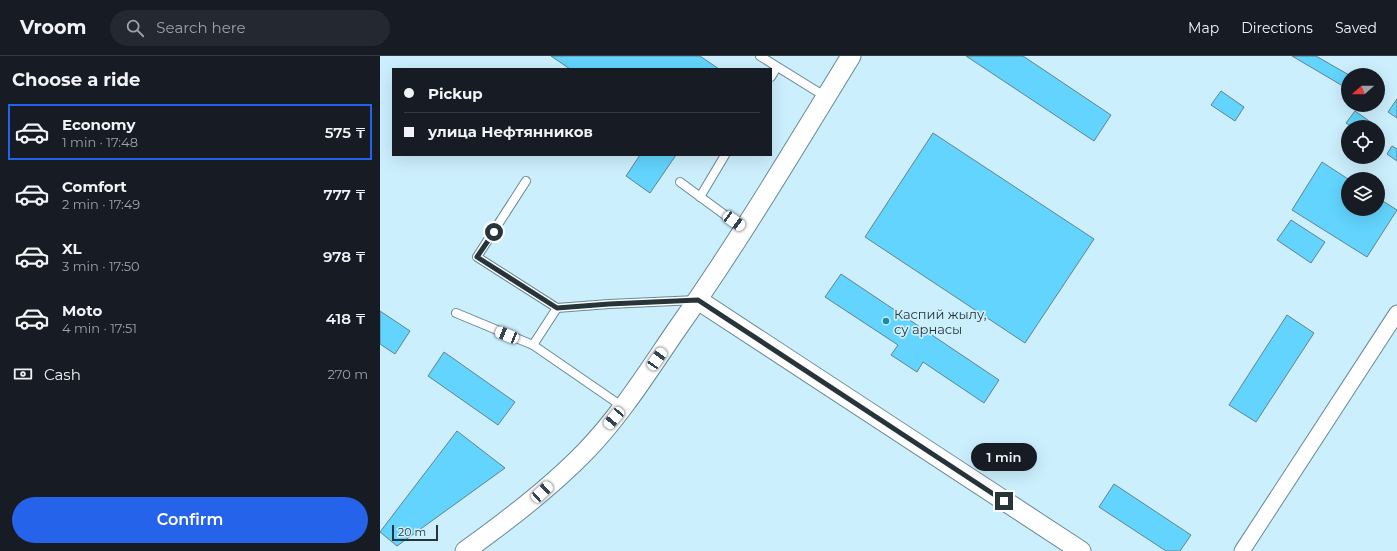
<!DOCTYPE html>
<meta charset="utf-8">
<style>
:root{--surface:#171b24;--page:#242831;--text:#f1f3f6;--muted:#9ea1a6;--line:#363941;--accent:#2563eb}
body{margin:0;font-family:Montserrat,sans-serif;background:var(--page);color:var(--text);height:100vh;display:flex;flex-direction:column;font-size:15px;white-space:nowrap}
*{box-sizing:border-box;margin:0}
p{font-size:13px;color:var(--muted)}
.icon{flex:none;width:22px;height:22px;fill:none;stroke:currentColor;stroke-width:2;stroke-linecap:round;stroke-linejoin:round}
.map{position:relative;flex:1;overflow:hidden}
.panel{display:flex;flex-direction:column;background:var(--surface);width:380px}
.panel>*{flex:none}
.guide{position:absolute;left:12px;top:12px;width:380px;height:88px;border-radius:0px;box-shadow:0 4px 16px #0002;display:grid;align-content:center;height:88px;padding:0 12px;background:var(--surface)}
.needle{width:26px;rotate:249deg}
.fabs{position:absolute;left:961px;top:12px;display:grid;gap:8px}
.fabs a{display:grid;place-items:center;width:44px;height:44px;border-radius:50%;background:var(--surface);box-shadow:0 4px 16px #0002;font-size:20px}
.scale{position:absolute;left:12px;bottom:10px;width:46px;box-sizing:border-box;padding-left:4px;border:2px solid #27353a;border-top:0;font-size:11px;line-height:14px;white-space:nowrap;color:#27353a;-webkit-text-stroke:3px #cceffd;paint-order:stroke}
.end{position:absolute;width:18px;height:18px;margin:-9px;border:5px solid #27353a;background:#fff;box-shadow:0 0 0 2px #fff}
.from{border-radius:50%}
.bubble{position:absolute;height:28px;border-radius:14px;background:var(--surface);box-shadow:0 4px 16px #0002;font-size:13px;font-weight:600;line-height:28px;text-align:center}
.car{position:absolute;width:12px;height:24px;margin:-12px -6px;border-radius:5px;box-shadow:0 0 3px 1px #0007;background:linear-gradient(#fff 24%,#345 0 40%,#fff 0 76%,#345 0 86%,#fff 0)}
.guide b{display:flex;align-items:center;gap:14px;height:38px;font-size:15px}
.guide b+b{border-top:1px solid var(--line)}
.guide i{width:10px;height:10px;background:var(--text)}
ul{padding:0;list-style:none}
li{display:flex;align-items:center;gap:12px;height:56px;margin:0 8px 6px;padding:0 4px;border:2px solid transparent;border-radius:0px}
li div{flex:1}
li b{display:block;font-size:15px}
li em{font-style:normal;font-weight:600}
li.selected{border-color:var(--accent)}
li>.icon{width:36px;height:36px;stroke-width:1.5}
h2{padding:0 12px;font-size:18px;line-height:48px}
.pay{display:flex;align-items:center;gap:10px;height:44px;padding:0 12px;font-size:15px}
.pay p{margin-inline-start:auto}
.action{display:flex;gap:8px;margin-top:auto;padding:8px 12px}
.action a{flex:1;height:46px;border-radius:24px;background:var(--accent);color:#fff;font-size:16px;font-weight:600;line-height:46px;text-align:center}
header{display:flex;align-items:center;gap:24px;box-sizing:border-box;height:56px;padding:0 20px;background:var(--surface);border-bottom:1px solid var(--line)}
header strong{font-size:19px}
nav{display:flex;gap:22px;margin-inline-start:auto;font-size:14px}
.search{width:280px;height:36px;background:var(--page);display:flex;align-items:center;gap:10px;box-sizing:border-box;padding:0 14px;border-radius:22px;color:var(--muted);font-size:15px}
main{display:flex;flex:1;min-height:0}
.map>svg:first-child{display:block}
.building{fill:#62d4fd;stroke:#62828f}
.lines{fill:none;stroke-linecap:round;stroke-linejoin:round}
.service-casing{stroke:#688895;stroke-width:10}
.minor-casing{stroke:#688895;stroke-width:17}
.tertiary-casing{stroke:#688895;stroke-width:21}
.service{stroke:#fff;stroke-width:8}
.minor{stroke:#fff;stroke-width:15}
.tertiary{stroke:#fff;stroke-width:19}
.route{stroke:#27353a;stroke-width:5}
.poi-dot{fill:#178cb0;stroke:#cceffd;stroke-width:1.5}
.labels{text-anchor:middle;stroke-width:3.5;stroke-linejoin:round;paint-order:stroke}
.poi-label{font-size:13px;fill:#27353a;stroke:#cceffd;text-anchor:start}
</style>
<header>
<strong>Vroom</strong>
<div class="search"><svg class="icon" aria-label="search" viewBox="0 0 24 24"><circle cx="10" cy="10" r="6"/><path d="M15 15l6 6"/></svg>Search here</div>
<nav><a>Map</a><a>Directions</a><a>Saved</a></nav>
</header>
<main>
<section class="panel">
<h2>Choose a ride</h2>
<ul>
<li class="selected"><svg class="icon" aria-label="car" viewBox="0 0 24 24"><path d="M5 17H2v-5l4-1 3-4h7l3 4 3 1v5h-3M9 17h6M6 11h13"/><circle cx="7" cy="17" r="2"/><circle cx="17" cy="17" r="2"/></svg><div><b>Economy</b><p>1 min · 17:48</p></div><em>575 ₸</em></li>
<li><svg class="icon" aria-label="car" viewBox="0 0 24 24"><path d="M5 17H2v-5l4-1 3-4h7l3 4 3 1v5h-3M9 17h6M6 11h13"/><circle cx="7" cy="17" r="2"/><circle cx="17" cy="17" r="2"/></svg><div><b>Comfort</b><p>2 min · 17:49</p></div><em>777 ₸</em></li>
<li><svg class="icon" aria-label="car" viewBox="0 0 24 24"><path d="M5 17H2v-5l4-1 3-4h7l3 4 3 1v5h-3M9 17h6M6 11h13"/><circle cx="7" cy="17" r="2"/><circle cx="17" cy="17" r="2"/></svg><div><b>XL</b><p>3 min · 17:50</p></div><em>978 ₸</em></li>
<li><svg class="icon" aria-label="car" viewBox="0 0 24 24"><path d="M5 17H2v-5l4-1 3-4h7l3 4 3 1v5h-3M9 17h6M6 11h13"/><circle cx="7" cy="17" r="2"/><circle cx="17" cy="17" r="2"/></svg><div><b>Moto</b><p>4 min · 17:51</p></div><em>418 ₸</em></li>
</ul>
<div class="pay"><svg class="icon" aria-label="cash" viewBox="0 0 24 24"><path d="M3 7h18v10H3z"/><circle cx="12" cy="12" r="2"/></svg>Cash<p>270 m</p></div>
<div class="action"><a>Confirm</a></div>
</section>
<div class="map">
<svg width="1017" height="495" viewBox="0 0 1017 495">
<rect width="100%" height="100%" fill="#cceffd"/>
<g class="building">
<path d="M171,0H320L339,13H190Z"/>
<path d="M586,0H643L731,59L714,85Z"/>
<path d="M912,0H936L969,19L968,33Z"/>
<path d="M841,35L864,51L855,65L831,49Z"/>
<path d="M1017,43V62L1008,56Z"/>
<path d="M975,55L992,67L989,71H972L966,67Z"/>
<path d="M553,77L714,183L645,287L485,181Z"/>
<path d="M1012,90L1017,93V105L1007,98Z"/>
<path d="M260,99H296L270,137L246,120Z"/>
<path d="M942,106L968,123V153H998V142L1017,154L987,201L912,154Z"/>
<path d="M911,164L945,186L931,207L897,184Z"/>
<path d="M461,218L619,324L604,347L543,306L537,316L511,299L518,289L445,241Z"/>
<path d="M0,255L30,275L15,298L0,288Z"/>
<path d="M907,259L934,277L876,366L849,349Z"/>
<path d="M64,296L135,346L118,369L48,320Z"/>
<path d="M77,375L125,412L17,490L0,476Z"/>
<path d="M734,428L811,479L800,495H786L719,451Z"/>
</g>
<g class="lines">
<defs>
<g id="service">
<path d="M380,0L446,41"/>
<path d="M391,21L397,11"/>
<path d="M146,125L97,201L177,252L229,248L317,244"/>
<path d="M300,126L364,173"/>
<path d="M320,141L345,99"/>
<path d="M76,257L153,289L243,351"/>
<path d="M153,289L177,252"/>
</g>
<path id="minor" d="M862,495L1017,257"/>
<g id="tertiary">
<path d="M318,244L701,495"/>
<path d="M85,495C127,465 169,433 205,396C240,360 267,317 295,276C358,187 414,93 471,0"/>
</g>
</defs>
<use href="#service" class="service-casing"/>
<use href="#minor" class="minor-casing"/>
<use href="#tertiary" class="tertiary-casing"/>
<use href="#service" class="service"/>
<use href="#minor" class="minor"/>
<use href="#tertiary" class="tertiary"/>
</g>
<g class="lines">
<path class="route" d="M114,176L97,201L177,252L229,248L318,244L624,445"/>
</g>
<circle class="poi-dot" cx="506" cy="265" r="4"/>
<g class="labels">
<g class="poi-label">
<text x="514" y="263">Каспий жылу,<tspan x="514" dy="15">су арнасы</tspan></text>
</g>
</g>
</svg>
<div class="fabs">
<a><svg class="needle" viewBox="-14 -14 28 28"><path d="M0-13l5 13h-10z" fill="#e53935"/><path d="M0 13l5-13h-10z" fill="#9ea1a6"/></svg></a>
<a><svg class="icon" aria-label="locate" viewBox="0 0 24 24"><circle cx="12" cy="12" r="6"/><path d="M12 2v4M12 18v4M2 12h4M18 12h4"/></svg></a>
<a><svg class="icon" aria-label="layers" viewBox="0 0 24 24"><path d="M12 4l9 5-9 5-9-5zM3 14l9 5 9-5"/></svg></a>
</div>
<div class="scale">20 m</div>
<i class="end from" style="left:114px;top:176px"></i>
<i class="end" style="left:624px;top:445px"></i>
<div class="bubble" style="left:591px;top:387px;width:66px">1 min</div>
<i class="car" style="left:354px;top:165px;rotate:126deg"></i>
<i class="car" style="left:127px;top:279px;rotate:292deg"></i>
<i class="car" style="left:277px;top:303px;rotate:35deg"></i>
<i class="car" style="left:234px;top:362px;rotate:220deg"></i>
<i class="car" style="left:162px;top:436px;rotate:47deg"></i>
<div class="guide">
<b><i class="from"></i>Pickup</b>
<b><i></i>улица Нефтянников</b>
</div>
</div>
</main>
